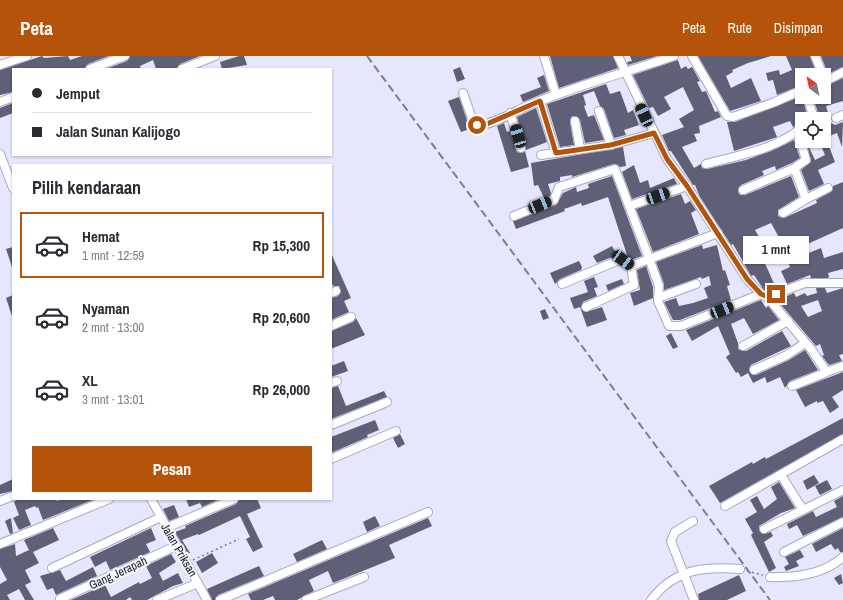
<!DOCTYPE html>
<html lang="id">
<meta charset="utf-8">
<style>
:root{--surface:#fff;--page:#f7f7f7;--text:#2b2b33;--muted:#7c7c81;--line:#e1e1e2;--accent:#b45309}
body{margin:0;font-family:"Archivo Narrow",sans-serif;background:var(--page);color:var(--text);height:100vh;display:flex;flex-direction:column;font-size:15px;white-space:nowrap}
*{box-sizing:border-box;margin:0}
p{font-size:13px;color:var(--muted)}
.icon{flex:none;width:22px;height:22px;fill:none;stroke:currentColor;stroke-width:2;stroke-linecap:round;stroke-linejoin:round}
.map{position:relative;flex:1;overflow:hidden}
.drawer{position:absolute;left:12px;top:108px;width:320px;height:336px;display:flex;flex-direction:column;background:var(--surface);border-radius:0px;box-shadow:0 1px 3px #0004}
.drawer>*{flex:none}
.banner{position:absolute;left:12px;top:12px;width:320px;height:88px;border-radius:0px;box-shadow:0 1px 3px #0004;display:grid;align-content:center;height:88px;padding:0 20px;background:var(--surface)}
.needle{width:26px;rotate:327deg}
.controls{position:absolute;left:795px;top:12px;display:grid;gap:8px}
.controls a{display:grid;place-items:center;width:36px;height:36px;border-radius:0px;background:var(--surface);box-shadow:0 1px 3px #0004;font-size:20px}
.end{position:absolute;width:18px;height:18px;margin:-9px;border:5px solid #b45309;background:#fff;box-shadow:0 0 0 2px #fff}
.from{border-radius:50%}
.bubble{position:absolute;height:28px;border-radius:0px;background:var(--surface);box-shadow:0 1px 3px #0004;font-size:13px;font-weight:700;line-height:28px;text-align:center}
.car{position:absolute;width:12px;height:24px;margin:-12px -6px;border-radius:5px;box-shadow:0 0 3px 1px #0007;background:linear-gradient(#222 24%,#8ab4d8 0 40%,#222 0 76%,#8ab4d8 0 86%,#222 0)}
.banner b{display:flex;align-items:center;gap:14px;height:38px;font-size:15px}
.banner b+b{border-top:1px solid var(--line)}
.banner i{width:10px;height:10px;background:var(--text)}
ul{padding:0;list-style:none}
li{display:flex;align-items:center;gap:12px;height:66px;margin:0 8px 6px;padding:0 12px;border:2px solid transparent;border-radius:0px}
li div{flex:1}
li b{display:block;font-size:15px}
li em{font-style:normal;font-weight:700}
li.selected{border-color:var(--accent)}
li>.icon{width:36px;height:36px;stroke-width:1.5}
h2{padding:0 20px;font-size:18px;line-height:48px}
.primary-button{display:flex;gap:8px;margin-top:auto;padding:8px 20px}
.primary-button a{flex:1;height:46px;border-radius:0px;background:var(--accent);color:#fff;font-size:16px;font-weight:700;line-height:46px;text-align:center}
header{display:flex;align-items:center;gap:24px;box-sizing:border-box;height:56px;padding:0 20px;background:var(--accent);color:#fff}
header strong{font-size:19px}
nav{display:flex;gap:22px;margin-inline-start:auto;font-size:14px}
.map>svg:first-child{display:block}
.building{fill:#5f5f77;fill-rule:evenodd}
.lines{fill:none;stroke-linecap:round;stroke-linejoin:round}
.minor-casing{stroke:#a7a8c2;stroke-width:10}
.path{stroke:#787988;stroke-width:1.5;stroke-dasharray:2 3;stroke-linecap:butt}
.minor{stroke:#fff;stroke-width:8}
.rail{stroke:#7e7e8e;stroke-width:2;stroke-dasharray:8 4;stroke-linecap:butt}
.route{stroke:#b45309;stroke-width:5}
.labels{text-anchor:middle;stroke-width:4;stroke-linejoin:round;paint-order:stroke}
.street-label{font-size:12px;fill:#1c1c26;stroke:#f5f6fb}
</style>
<header>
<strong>Peta</strong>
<nav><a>Peta</a><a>Rute</a><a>Disimpan</a></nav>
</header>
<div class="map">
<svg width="843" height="544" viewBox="0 0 843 544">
<rect width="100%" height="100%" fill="#e6e7fd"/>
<g class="building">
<path d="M42,0L44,2L68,0L70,4L82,0H109L88,8L84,13H13V36L0,39V14Z"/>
<path d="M130,0H200L180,8L177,13H156L153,4L140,10L141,13H106L127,5Z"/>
<path d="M239,0H244L247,9L222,13L220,6Z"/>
<path d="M550,0H613L618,12L559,32Z"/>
<path d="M630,0H657L628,9L627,6L632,5Z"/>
<path d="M698,0H771L748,7L732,14L733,16L726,20L731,32L751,22L761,45L730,55Z"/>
<path d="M786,0H810L817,19H802V29L777,39L773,24L768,25L766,17L779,14L780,19L792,14Z"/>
<path d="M821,0H843V11L828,18Z"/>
<path d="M678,4L681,13L686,10L688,13L692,11L700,25L697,26L702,36L706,35L715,56L718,55L721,61L699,70L700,77L694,78L697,85L682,91L694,112L701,108L702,112L707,113L746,104L771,95L794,84L800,102L792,107L776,114L775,110L762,115L764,119L741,129L738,136L740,139H745L791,120L799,141L778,154V160L784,162L817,147L816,144L832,135L833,130L843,126V172L803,190L806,198L821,192L824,202L843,196V213L828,217L829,221L828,222H811L810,219L787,228L781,215L790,211L780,186L781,185L771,167L755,174L761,184L764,182L773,198L763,203L776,232L767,235L764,234L754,219L751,220L733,188L731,189L700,141L695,129H693L671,95H669L662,79L684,71L679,63L694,54L683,31L664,41L671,53L658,60L653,51L649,52L633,19Z"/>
<path d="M460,11L465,23L457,26L453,14Z"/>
<path d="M544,19L549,35L523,46L520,39L541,31L537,22Z"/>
<path d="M843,22V45L826,50L831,67L835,69L843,66L842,91L837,77L824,82V63H818V57L813,41H824V31Z"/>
<path d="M606,28L610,38L620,35L628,57L633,54L639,69L624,74L626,79L614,82L604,53L600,50L594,35L583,39L586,49L584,50L588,61L594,59L604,84L585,87L580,64L574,60L571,61L570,66L574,89L560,91L547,48Z"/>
<path d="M802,40L807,59V63H802V66L793,71L790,65L773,71L777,81L734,95L727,66H735Z"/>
<path d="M459,41L470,73L461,76L448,45Z"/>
<path d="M13,47V57L0,62V52Z"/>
<path d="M536,52L547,86L526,94L517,61Z"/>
<path d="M504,67L507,76L510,75L517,96L522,97L525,95L529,111L511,116L497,70Z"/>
<path d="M806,85L815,104L825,99L819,85H827L835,106L818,114L824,128L809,135L801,114L811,105Z"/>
<path d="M623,91L626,110L620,111L614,108L572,121V119L560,121V125L548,128L551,137L550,140L544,142L538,129L534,130L531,107Z"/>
<path d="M634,109L640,127L648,124L650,132L674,122L677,128L632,143L622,116Z"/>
<path d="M612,120L642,200L631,204L628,202L608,141L582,150L581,147L573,150L564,153L565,155L516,173L513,165L556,149L563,137L576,131L577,136L589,132L588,128Z"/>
<path d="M681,138L685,148L690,145L696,154L691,157L699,178L653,196L636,153Z"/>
<path d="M702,189L703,193L717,189L723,215L725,214L730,229L727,230L731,244L680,264H673L664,246L676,242L679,250L693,247L708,242L704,232L711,229L709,220L702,223L701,221L664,234V228L656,206Z"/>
<path d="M612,190L617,199L597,207L593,200Z"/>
<path d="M13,191V211H12L6,193Z"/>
<path d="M331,197L351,242L344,245L349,256L331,264V242L338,240L341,235L339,230H333L331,225Z"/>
<path d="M579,205L582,211L581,214L560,223L555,228L550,217Z"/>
<path d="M646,210L653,231V242L634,250L630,237L640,234L637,214Z"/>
<path d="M594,221L598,231L594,232L597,240L583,246L581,253L586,256L602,251L607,264L587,271L580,251L574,253L570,242L588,236L584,225Z"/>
<path d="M622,223L624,228L608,235L606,229Z"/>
<path d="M816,232H825L827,237L843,232V298L839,299L842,305L829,309L822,300L824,299L820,288L816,290L777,244L794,237L796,241L805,237L807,240L817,237ZM818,244L822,255L808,261L801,250Z"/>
<path d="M13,239V260H12L6,242Z"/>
<path d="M761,244L766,252L768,250L779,264L753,278L744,262L731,268L738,287V293L746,295L782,275L791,290L751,309L749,313L751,318L756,319L789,304L805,294L818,314L790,325L785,332L780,321L767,327L765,321L753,327L748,317L741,321L738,316L736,317L726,301L730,298L718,270L692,285L686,274Z"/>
<path d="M545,253L549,262L543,264L540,255Z"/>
<path d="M356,262L365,279L331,293V275L353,266Z"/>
<path d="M671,277L678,291L673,293L666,280Z"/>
<path d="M344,305L348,315L331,321V310Z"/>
<path d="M843,316V334L832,341L839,351L830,357L823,345L817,347V345L805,351L796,334Z"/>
<path d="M338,330L346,350L384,335L387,341L331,363V332Z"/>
<path d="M843,362V378L720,447L709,430L752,406L753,408L765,401L766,403Z"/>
<path d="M375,364L379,374L367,379L368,381L331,397V381Z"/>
<path d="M400,378L405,388L398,392L393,382Z"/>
<path d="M814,419L819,427L807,434L803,425Z"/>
<path d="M13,423V435L0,438V429Z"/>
<path d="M827,424L832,433L820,439L815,430Z"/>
<path d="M779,426L795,452L781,457L759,470L761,477L764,478L771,476L773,480L764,486L776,512L769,516L751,479L753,477L745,463L757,456L750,444L757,440L764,453L777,443L771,431Z"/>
<path d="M843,440V461L803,480L797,469L789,473L787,468L813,455L816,461L837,451L834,445Z"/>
<path d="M18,443H56L57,445L62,443H95L43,464L38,451L36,452L35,450L25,454L31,469L19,474L13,462L19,459L14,446Z"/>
<path d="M186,443H220L202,451L200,447L189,451Z"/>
<path d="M239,443H257L261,452L247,458L263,491L253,496L246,483L250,481L240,460L199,479L198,478L182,484L190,497L188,498L175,476L186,472L185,470L236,448Z"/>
<path d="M174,449L179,461L169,465L163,453Z"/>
<path d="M375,460L380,470L367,476L363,466Z"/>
<path d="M11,462L13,477L10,478L5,465Z"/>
<path d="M428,462L432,470L389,489L395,502L333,527L328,515L309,524L314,535L297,544H275L273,540L263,544H251L248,538Z"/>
<path d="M53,472L59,484L33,496L39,507L25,514L31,526L25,529L34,544H25L19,533L7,539L10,544H0V528L7,524L0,511V493L15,488L16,500L29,494L24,484Z"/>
<path d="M151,472L156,484L146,488L150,496L110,514L106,505L95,511L90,501Z"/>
<path d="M843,472V496H840L838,492L835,494L831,488L816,496L812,488Z"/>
<path d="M322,484L327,493L297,506L293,498Z"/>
<path d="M800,494L804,501L796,505L799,510L786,515L784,511L789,508L785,501Z"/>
<path d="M212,497L218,507L202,517L196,506Z"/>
<path d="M171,498L176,506L159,517L163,525L178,517L183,527L173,530L147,544H132L130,541L126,544H71L105,529L111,541L139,526L140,528L152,522L146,510Z"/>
<path d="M259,510L264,520L218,539L215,544H212L207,533Z"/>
<path d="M93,511L97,520L56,539L53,532L47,534L40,520L60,514L66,525Z"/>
<path d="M841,518L843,527L839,529L834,522Z"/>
<path d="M739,519L746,535L727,544H699L698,538Z"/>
</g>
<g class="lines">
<defs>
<g id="minor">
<path d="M544,0L556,39"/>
<path d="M618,0L667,103L687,130L747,223L761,238L767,241L805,227H843"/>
<path d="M692,0L727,60L733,61L775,46L802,34"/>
<path d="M815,0L823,19"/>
<path d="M0,9L27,0"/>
<path d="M90,13L125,0"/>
<path d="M182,13L215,0"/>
<path d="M824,26L843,16"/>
<path d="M463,37L474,68C485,73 514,56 525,51C574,30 625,17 674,0"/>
<path d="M807,41L813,59L812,63"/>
<path d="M540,45L556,97"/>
<path d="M0,46L13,41"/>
<path d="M599,55L611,89"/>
<path d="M510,57L521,92"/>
<path d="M836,62L843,59"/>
<path d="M575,65L580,93"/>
<path d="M798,76L806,104L797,110L795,114L806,143L828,132"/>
<path d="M0,98L13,132"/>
<path d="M541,99L611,89L654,77"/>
<path d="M706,108C739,99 776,94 802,71"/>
<path d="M743,134L795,112"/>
<path d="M629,150L687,130"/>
<path d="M783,157L806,143"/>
<path d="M514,160L554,144L559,131L615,113L649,202L659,230L658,245L669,270H681L761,238"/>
<path d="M631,210L718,177"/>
<path d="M562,228L619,204L631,210L634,229L586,251"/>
<path d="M331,237L336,235"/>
<path d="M767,241L811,293L826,315L825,317L792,330"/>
<path d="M658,242L696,228"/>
<path d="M331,270L351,261"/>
<path d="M743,290L788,265"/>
<path d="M754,314L787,299L805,287"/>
<path d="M826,316L843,310"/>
<path d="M331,327L337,325"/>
<path d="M331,369L387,346"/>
<path d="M331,403L396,375"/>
<path d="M781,419L803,454L843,434"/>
<path d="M151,443L207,544"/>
<path d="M0,445L13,440"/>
<path d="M725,450L843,383"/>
<path d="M693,465L675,476L671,485L694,544"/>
<path d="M166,472L234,443"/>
<path d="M764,473L803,454"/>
<path d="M0,488L109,443"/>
<path d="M784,496L843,466"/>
<path d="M52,512L161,461"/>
<path d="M770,521C796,522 823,519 843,501"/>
<path d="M60,543L176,490"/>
<path d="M157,544L198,527"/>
<path d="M220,544L428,456"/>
<path d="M306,544L364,521"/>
<path d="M651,544C675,513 703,510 740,513"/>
</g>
</defs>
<use href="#minor" class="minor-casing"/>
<g class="path">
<path d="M193,504L239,483"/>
<path d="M747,515L763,519"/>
</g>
<use href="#minor" class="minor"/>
<path class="rail" d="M367,0L770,544"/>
</g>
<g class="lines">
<path class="route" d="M477,69L482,70L540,45L556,97L611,89L654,77L667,103L687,130L747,223L761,238L768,241L776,238"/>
</g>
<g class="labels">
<g class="street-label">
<text transform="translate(179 494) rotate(60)" y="4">Jalan Priksan</text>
<text transform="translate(118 517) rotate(-25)" y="4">Gang Jerapah</text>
</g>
</g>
</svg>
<div class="controls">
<a><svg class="needle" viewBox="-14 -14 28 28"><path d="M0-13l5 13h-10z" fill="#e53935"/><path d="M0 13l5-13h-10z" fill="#7c7c81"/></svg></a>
<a><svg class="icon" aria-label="locate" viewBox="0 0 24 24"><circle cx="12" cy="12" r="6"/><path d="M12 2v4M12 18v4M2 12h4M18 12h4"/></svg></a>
</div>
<i class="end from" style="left:477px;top:69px"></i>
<i class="end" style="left:776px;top:238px"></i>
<div class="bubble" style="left:743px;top:180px;width:66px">1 mnt</div>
<i class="car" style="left:644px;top:59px;rotate:335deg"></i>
<i class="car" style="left:518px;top:80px;rotate:343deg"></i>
<i class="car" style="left:658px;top:140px;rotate:71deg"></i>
<i class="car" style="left:540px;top:149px;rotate:68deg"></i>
<i class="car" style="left:623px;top:204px;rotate:126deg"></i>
<i class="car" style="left:722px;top:254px;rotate:68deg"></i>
<div class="banner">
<b><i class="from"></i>Jemput</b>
<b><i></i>Jalan Sunan Kalijogo</b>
</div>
<section class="drawer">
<h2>Pilih kendaraan</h2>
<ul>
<li class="selected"><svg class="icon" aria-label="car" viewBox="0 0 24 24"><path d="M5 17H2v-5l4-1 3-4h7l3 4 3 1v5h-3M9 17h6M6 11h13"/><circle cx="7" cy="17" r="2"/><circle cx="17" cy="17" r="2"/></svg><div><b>Hemat</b><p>1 mnt · 12:59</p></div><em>Rp 15,300</em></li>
<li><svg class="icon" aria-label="car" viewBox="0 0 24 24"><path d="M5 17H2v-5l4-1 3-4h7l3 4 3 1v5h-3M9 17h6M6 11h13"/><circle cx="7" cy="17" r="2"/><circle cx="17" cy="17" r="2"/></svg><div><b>Nyaman</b><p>2 mnt · 13:00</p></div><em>Rp 20,600</em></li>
<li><svg class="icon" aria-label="car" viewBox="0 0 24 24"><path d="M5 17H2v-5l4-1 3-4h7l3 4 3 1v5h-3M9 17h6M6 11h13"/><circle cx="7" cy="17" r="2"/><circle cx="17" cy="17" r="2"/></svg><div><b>XL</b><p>3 mnt · 13:01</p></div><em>Rp 26,000</em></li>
</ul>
<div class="primary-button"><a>Pesan</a></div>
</section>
</div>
